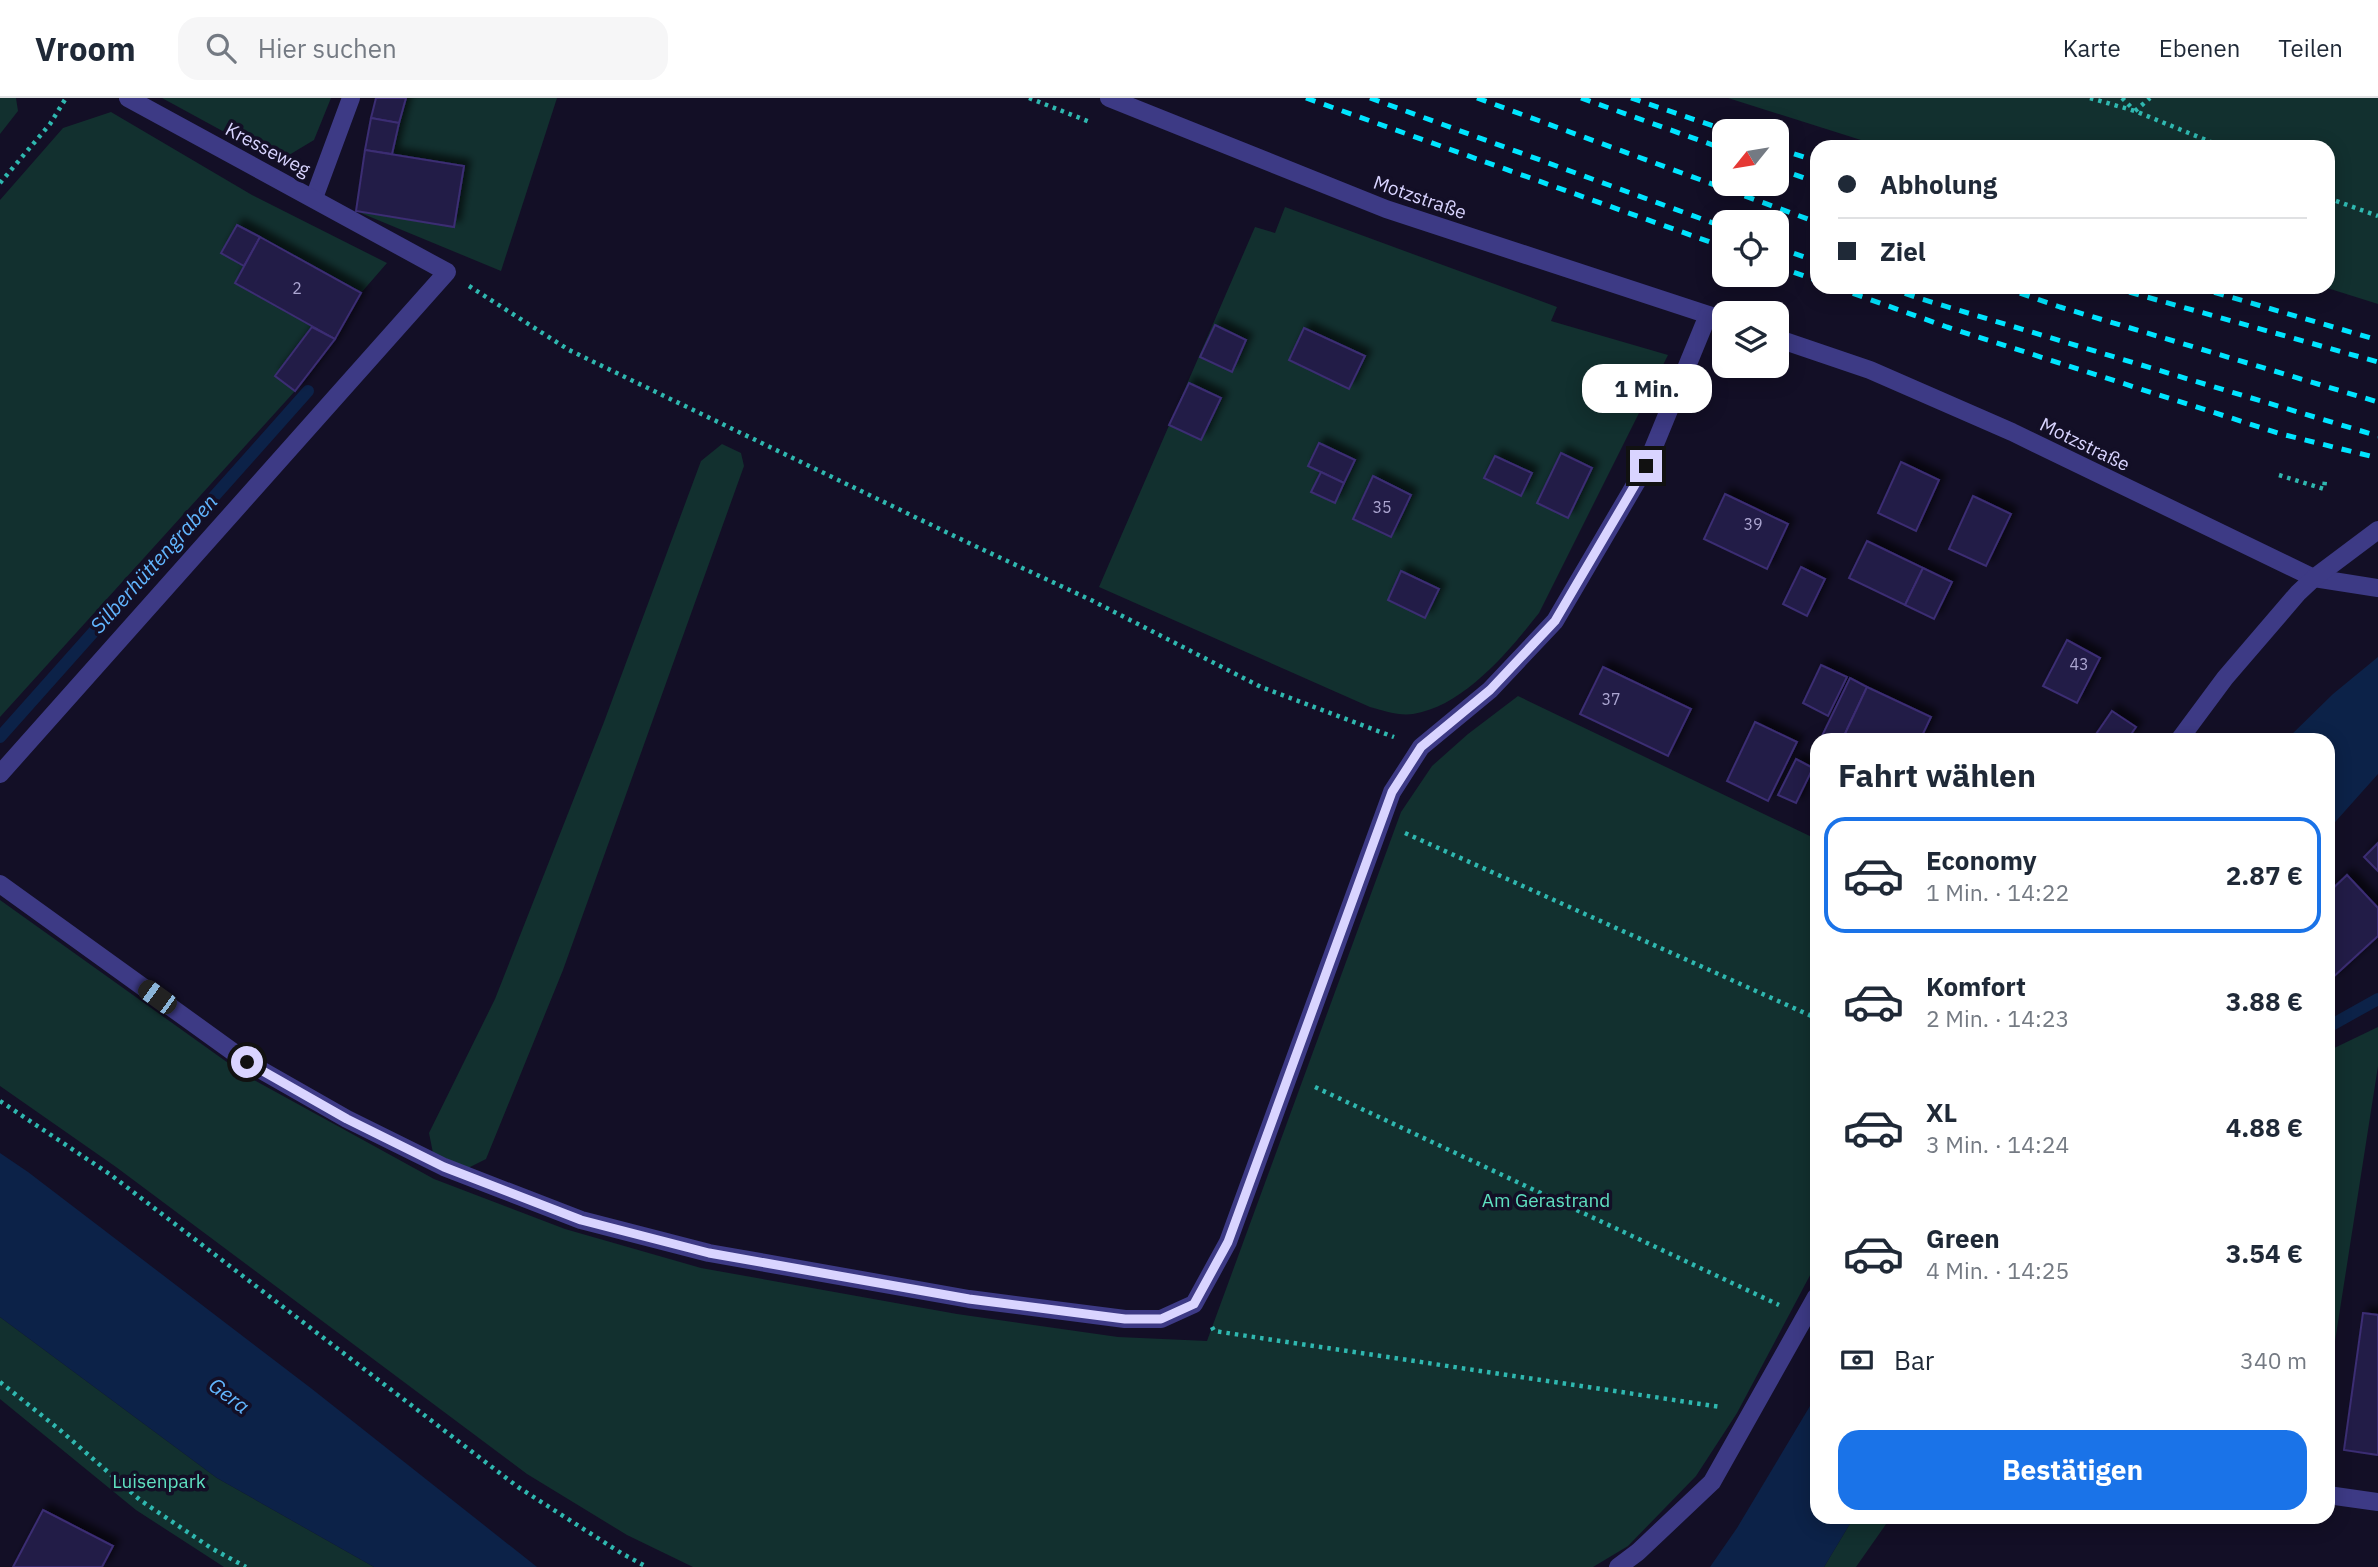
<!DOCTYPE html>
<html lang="de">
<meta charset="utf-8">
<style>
:root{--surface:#fff;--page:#f6f6f7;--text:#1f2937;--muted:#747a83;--line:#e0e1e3;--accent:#1a73e8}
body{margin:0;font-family:"IBM Plex Sans",sans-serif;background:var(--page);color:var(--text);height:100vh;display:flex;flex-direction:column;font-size:26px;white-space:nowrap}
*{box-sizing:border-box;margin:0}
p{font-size:23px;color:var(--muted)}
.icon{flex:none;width:38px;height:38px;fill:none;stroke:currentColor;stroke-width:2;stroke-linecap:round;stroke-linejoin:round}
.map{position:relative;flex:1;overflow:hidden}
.details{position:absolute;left:1810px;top:635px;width:525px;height:791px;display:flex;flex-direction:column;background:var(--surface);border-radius:21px;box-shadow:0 4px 18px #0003}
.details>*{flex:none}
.hud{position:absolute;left:1810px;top:42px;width:525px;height:154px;border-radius:21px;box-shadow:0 4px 18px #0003;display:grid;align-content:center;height:154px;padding:0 28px;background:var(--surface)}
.needle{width:46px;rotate:240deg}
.tools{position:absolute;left:1712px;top:21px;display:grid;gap:14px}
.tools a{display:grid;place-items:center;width:77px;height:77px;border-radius:14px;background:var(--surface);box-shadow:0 4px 18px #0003;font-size:35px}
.end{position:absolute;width:32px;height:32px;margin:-16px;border:9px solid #d9d4ff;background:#111;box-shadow:0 0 0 4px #111}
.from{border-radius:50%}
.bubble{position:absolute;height:49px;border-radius:21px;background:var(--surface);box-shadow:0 4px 18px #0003;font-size:23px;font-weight:800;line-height:49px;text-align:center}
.car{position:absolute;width:21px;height:42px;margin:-21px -10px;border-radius:9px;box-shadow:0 0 5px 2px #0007;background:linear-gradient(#222 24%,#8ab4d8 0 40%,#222 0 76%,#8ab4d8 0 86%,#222 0)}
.hud b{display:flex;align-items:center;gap:24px;height:66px;font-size:26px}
.hud b+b{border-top:2px solid var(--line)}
.hud i{width:18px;height:18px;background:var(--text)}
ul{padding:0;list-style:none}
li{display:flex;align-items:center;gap:21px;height:116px;margin:0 14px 10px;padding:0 14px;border:4px solid transparent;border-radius:21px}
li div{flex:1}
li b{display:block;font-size:26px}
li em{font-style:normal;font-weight:800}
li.current{border-color:var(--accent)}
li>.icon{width:63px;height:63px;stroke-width:1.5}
h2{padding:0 28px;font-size:32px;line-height:84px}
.pay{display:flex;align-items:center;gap:18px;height:77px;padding:0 28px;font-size:26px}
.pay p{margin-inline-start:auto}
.cta{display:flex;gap:14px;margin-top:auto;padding:14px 28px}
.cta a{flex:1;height:80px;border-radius:21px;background:var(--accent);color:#fff;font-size:28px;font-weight:800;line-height:80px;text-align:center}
header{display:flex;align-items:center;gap:42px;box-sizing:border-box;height:98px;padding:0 35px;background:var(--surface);border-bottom:2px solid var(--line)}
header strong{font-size:33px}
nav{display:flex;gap:38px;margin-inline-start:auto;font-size:24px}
.search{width:490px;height:63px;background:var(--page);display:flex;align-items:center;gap:18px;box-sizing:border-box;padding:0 24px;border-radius:21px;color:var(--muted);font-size:26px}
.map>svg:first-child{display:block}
.green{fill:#12302f}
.water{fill:#0c2248}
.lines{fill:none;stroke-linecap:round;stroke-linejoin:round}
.stream{stroke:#0c2248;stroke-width:12}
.building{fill:#241b47;stroke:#3b2d73;stroke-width:2;filter:url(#shadow)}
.path{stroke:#2fb8b0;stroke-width:4.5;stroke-dasharray:3.5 5;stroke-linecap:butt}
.minor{stroke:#3d3a85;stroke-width:18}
.rail{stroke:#00e5ff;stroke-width:5;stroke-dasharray:10 9;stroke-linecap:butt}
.route{stroke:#d9d4ff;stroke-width:9}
.labels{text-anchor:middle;stroke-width:7;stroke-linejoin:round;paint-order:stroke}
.number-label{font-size:16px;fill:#aca6d1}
.street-label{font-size:19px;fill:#d9d4ff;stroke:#130f26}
.park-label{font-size:19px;fill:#5fe0c0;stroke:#130f26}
.water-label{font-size:21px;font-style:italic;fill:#62b6ff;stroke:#130f26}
</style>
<header>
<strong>Vroom</strong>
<div class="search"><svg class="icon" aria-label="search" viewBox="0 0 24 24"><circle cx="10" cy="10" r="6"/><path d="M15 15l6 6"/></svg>Hier suchen</div>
<nav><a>Karte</a><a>Ebenen</a><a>Teilen</a></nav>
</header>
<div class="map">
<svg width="2378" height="1469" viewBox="0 0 2378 1469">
<defs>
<filter id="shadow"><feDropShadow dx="6" dy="-6" stdDeviation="3.5" flood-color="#0009"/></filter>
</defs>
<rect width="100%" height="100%" fill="#130f26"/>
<g class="green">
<path d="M0,0H16L18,13L0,36Z"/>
<path d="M162,0H331L314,42L289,57L250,48Z"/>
<path d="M376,0H557L501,173L356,113L371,20Z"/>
<path d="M1728,0H2378V206L2324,189H2328V49H1883Z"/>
<path d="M111,14L252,97L387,165L361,195L335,241L295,293L0,619V102L63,30Z"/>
<path d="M1285,109L1557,209L1551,223L1668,257L1539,515C1509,553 1464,608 1413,616C1399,618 1384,613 1370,609L1099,489L1255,129L1275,135Z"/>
<path d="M722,346L741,355L744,368L563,872L486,1061L468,1070L433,1055L429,1035L495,901L604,624L701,363Z"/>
<path d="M1518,598L1816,741V1166L1737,1315L1696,1378L1628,1448L1593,1469H693L627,1437L527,1376L116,1069L0,988V802L245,977L434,1081L565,1131L701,1170L957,1216L1118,1239L1207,1243L1401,714L1432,668L1468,636Z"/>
<path d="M2378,929V968L2328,1288V953Z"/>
<path d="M0,1219L217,1380L374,1469H224L136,1412L0,1301Z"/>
<path d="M1854,1419H1891L1856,1469H1824Z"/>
</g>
<g class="water">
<path d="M2378,559V676L2328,732V642H2286L2333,596Z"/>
<path d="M0,1055L28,1074L312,1291L537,1469H374L217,1380L0,1219Z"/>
<path d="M1816,1298V1419H1854L1824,1469H1710L1737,1430Z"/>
</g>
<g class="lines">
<g class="stream">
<path d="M0,639L308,293"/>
<path d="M2328,929L2378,901"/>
</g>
</g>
<g class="building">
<path d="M376,0H406L399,25L371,20Z"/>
<path d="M371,20L399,25L392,56L365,52Z"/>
<path d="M365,52L464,68L454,129L356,113Z"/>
<path d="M237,127L260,139L244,168L221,155Z"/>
<path d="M260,139L361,195L335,241L235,185Z"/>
<path d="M1215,227L1246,242L1232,274L1200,259Z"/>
<path d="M312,229L335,241L295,293L275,278Z"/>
<path d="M1304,230L1365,258L1349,291L1289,262Z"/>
<path d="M1189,285L1221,300L1201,342L1169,327Z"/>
<path d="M1319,345L1355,362L1344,385L1308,368Z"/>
<path d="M1561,355L1592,370L1568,420L1537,405Z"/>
<path d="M1495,358L1532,375L1521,398L1484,380Z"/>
<path d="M1901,364L1939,382L1916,433L1878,415Z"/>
<path d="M1321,374L1344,385L1335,405L1311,394Z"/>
<path d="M1373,378L1411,397L1391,439L1353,421Z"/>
<path d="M1725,396L1788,426L1767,471L1704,441Z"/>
<path d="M1973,398L2011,416L1986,468L1949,451Z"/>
<path d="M1867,443L1923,470L1905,507L1849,480Z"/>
<path d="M1801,469L1825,481L1807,518L1783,506Z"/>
<path d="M1923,470L1952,484L1934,521L1905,507Z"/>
<path d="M1401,473L1439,491L1425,520L1388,502Z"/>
<path d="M2067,542L2100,560L2077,605L2043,588Z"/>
<path d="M1821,567L1847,579L1828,618L1803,605Z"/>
<path d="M1603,569L1691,611L1668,658L1580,616Z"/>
<path d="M1850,580L1867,589L1842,642H1820Z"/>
<path d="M1867,589L1931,619L1920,642H1854L1844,638Z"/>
<path d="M2112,613L2136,629L2127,642H2092Z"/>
<path d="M1755,624L1797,644L1768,703L1727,683Z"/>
<path d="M1796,661L1813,670L1796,705L1778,697Z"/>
<path d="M2378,745V773L2364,759Z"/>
<path d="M2347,777L2378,810V838L2331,881L2328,877V795Z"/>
<path d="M2363,1215L2378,1217V1357L2344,1352Z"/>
<path d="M43,1412L113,1448L102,1469H13Z"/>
</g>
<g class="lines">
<g class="path">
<path d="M1029,0L1090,24"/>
<path d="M2090,0L2135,13L2223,49"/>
<path d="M2122,0L2134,12"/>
<path d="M2135,13L2150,0"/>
<path d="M0,85L50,26L66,0"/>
<path d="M2328,100L2378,118"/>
<path d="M469,188L569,252L975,448L1091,502L1261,589L1394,639"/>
<path d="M2279,377L2324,391L2325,382"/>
<path d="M1405,735L1816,920"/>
<path d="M1315,989L1779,1207"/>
<path d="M0,1003L111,1077L518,1389L621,1455L647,1469"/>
<path d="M1212,1229L1214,1233L1721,1309"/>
<path d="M0,1284L60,1332L140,1402L211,1450L246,1469"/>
</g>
<g class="minor">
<path d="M1109,0L1386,111L1724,222"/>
<path d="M314,100L351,0"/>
<path d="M1776,240L1870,272L2012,334L2314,480L2378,490"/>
<path d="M2179,642L2225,580L2298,495L2314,480L2378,432"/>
<path d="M0,676L447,174L128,0"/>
<path d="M0,786L247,964L347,1021L444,1069L581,1122L709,1155L969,1201L1125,1221H1161L1194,1206L1228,1144L1392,694L1421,649L1490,592L1555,523L1646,368L1708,217"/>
<path d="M2328,1397L2378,1404"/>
<path d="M1618,1469L1638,1454L1712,1384L1816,1199"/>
</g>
<g class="rail">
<path d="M1306,0L1724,149"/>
<path d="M1370,0L1724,129"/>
<path d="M1477,0L1816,124"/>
<path d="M1581,0L1724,51"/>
<path d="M1631,0L1728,33"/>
<path d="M1776,50L1816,63"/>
<path d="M1776,70L1816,84"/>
<path d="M1776,149L1816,163"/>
<path d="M1776,168L1816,182"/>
<path d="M1835,189L1947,229L2281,336L2378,360"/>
<path d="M1887,189L1918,200L2378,338"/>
<path d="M2002,189L2060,209L2378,304"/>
<path d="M2111,189L2378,264"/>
<path d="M2196,189L2378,242"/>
</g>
</g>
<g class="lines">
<path class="route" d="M247,964L347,1021L444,1069L581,1122L709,1155L969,1201L1125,1221H1161L1194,1206L1228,1144L1392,694L1421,649L1490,592L1555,523L1646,368"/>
</g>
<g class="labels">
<g class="number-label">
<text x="297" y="196">2</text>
<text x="1382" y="415">35</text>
<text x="1753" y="432">39</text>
<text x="2079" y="572">43</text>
<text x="1611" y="607">37</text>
</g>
<g class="street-label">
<text transform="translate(268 51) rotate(28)" y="7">Kresseweg</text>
<text transform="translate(1420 99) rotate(19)" y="7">Motzstraße</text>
<text transform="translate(2085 346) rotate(26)" y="7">Motzstraße</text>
</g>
<g class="park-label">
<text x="1546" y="1109">Am Gerastrand</text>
<text x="159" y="1390">Luisenpark</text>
</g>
<g class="water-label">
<text transform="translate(154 466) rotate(-48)" y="7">Silberhüttengraben</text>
<text transform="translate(229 1298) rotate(37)" y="7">Gera</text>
</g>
</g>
</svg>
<div class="tools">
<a><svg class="needle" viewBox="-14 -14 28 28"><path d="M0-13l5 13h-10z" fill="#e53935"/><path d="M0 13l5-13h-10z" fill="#747a83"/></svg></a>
<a><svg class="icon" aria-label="locate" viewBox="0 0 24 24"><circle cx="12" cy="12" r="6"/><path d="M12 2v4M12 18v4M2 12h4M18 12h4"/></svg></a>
<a><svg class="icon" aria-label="layers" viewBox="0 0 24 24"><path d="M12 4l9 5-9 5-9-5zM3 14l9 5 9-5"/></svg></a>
</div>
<i class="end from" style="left:247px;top:964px"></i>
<i class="end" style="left:1646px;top:368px"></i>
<div class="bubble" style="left:1582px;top:266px;width:130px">1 Min.</div>
<i class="car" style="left:157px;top:899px;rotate:306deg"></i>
<div class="hud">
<b><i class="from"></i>Abholung</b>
<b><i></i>Ziel</b>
</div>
<section class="details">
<h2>Fahrt wählen</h2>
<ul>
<li class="current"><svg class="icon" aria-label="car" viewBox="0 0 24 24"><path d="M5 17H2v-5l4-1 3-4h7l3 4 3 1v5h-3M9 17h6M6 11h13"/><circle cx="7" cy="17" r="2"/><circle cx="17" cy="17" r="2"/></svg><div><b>Economy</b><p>1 Min. · 14:22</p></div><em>2.87 €</em></li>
<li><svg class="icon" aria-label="car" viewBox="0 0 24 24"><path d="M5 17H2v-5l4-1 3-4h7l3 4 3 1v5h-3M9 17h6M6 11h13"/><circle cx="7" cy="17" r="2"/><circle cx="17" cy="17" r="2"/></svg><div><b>Komfort</b><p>2 Min. · 14:23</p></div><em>3.88 €</em></li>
<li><svg class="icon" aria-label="car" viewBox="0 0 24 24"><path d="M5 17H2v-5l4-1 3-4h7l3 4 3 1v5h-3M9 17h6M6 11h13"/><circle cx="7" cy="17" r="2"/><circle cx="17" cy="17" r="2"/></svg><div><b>XL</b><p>3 Min. · 14:24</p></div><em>4.88 €</em></li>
<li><svg class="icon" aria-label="car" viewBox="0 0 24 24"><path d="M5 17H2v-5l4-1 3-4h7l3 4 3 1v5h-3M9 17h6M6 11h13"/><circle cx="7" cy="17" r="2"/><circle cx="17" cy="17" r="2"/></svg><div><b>Green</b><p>4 Min. · 14:25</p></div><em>3.54 €</em></li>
</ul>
<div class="pay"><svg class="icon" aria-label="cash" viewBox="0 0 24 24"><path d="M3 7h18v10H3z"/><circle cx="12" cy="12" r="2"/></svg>Bar<p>340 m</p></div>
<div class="cta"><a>Bestätigen</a></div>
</section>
</div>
